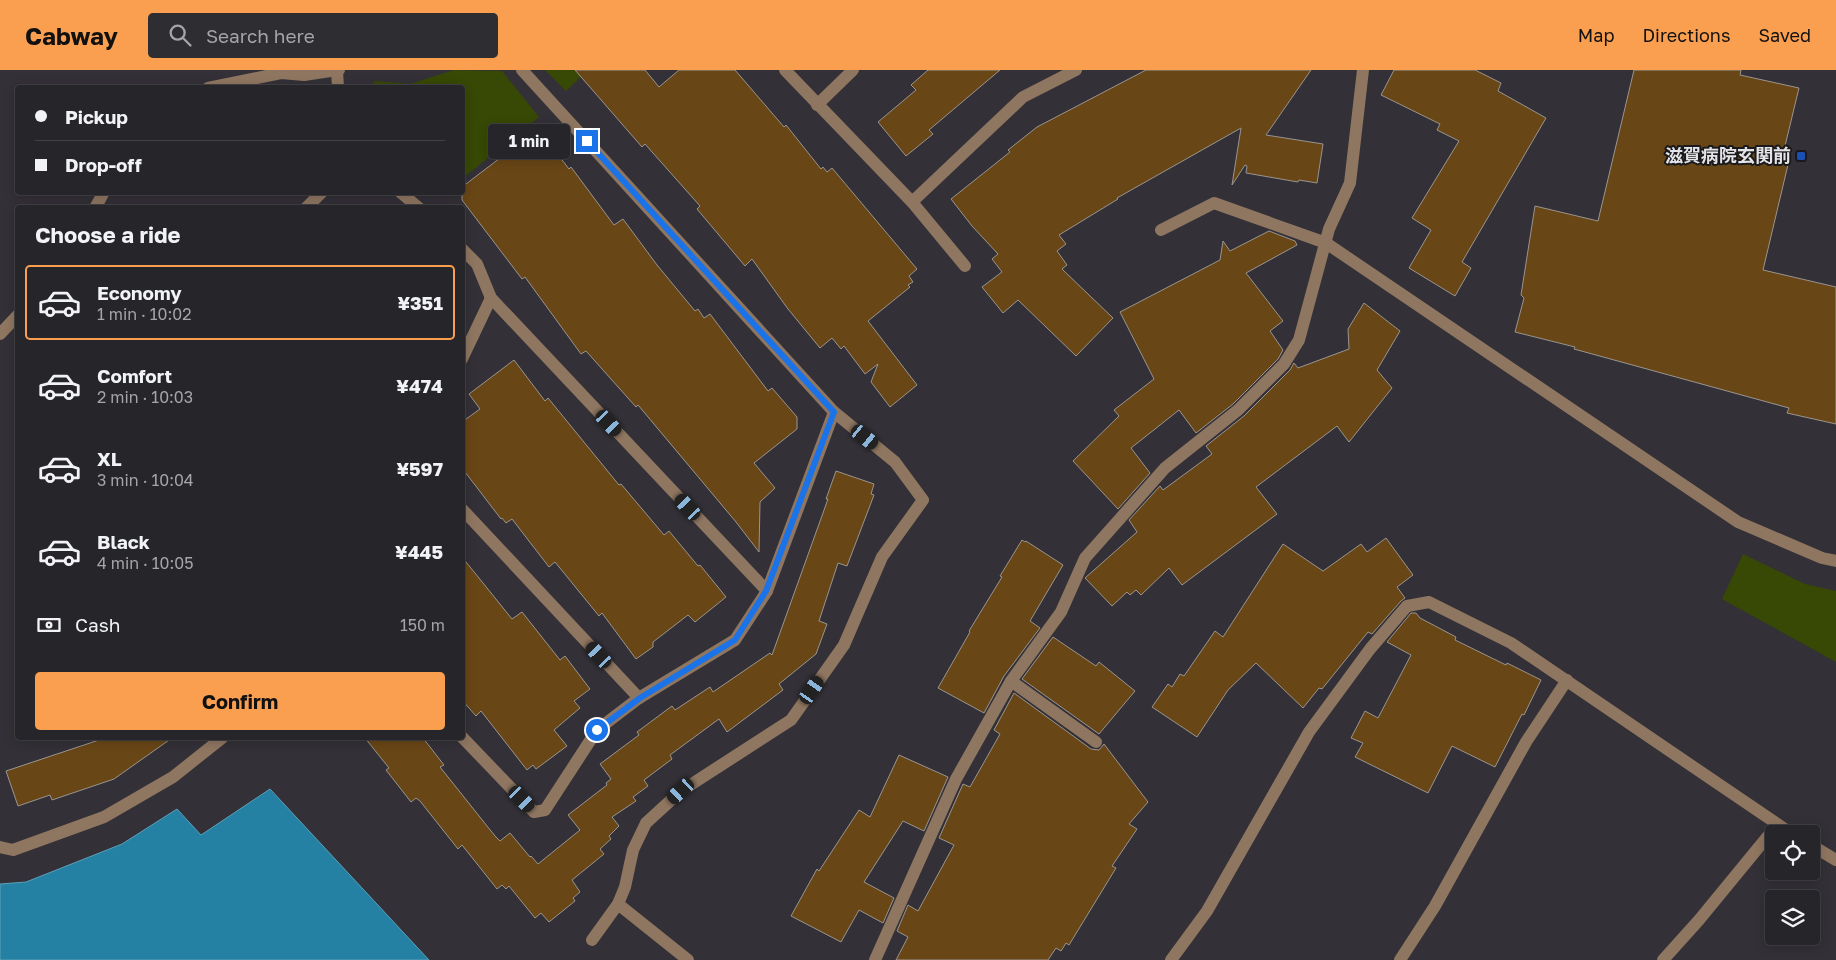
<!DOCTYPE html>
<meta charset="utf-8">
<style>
:root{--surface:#262529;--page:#2e2d31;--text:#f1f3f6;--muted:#a4a5a8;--line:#424246;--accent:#fa9f4f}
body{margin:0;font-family:"Golos Text","Noto Sans JP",sans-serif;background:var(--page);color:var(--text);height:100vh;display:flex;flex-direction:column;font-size:19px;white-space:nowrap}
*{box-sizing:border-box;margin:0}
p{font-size:16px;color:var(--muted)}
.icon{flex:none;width:28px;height:28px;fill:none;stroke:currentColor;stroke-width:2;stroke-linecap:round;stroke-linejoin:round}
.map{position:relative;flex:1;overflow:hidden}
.panel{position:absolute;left:15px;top:135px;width:450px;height:535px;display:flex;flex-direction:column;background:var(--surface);border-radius:5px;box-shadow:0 2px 12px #0003,0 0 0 1px var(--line)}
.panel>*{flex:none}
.hud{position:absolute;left:15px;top:15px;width:450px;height:110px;border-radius:5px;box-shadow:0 2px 12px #0003,0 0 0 1px var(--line);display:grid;align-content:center;height:110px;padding:0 20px;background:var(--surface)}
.tools{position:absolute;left:1765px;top:755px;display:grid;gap:10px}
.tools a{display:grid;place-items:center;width:55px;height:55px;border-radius:5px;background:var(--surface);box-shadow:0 2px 12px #0003,0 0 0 1px var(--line);font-size:25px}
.end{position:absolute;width:22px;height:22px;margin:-11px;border:6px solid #1a73e8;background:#fff;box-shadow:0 0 0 2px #fff}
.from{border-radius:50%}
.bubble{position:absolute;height:35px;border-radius:5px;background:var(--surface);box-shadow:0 2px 12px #0003,0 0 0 1px var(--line);font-size:16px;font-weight:700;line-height:35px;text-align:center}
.car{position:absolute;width:15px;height:30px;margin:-15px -8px;border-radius:6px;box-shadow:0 0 4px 1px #0007;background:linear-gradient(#222 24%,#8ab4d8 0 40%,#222 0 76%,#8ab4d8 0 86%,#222 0)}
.hud b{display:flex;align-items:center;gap:18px;height:48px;font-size:19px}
.hud b+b{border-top:1px solid var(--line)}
.hud i{width:12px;height:12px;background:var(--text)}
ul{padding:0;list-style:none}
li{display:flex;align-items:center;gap:15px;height:75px;margin:0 10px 8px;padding:0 10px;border:2px solid transparent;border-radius:5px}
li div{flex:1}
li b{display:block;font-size:19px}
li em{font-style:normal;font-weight:700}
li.on{border-color:var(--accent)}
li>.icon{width:45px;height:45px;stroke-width:1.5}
h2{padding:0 20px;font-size:22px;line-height:60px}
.pay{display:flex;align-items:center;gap:12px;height:55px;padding:0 20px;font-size:19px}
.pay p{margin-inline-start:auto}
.cta{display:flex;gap:10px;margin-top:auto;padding:10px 20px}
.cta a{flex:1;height:58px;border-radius:5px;background:var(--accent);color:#111;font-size:20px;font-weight:700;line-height:58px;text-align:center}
header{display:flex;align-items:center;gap:30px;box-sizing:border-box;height:70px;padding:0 25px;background:var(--accent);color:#111}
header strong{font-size:24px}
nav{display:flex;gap:28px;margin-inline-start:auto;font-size:18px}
.search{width:350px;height:45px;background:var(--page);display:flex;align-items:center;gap:12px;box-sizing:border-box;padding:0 18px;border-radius:5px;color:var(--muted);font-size:19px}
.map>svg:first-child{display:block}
.green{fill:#374904}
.water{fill:#2481a3;stroke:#5e9fb8}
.building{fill:#694616;stroke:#9a9590}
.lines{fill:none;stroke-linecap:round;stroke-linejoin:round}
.minor{stroke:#8f7661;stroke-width:12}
.route{stroke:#1a73e8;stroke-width:6}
.transit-dot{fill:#1a4fb4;stroke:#1a1a1c;stroke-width:2}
.labels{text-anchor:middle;stroke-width:4;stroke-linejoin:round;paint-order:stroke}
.poi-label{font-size:18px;font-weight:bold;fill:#e5e4e8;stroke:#1a1a1c;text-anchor:end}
</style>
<header>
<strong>Cabway</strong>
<div class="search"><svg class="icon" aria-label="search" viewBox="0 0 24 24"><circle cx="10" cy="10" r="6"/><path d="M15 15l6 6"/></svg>Search here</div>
<nav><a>Map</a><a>Directions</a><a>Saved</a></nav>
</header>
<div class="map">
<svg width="1836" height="890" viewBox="0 0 1836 890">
<rect width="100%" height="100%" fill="#333137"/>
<g class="green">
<path d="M454,0L502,1L539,47L463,108L462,18L370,17L375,11L410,14Z"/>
<path d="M545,0H588L566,21Z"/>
<path d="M1743,484L1805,514L1836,521V592L1722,529Z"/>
</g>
<path class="water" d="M270,719L429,890H0V814L26,812L122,774L177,739L201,765Z"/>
<g class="building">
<path d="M575,0H645L659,17L679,0H735L784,57L786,55L821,99L823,97L827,102L832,98L917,199L909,206L913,212L908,215L910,217L868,251L917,315L890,337L871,312L878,294L865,304L844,276L841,279L832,268L820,278L788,239L752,189L745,196L697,139L700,136L645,74L642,77Z"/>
<path d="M928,0H1000L929,60L933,64L906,86L878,52L916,20L911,15Z"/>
<path d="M1146,0H1311L1266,65L1323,74L1317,113L1299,110L1298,112L1246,103L1247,96L1245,95L1232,115L1241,58L1117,128L1118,129L1059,165L1066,174L1057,181L1067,195L1062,199L1113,248L1076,286L1018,230L1003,243L982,217L1002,202L992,189L998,184L972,156L951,129L1010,82L1008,80L1037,57Z"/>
<path d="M1394,0H1475L1501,13L1498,21L1546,48L1462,192L1471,198L1455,226L1409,198L1431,160L1412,148L1459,71L1437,60L1440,54L1381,25Z"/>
<path d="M1634,0H1741L1740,5L1799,18L1784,80L1791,82L1763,200L1836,217V354L1787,343L1789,338L1574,279L1575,277L1515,262L1524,228L1521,225L1535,136L1598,151Z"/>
<path d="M538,62L541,66L543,65L569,99L571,97L614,155L623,149L657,195L695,241L698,239L704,248L710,244L768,321L772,318L797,347V359L754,393L775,418L760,432L759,482L736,452L638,335L636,337L586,281L581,284L525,207L522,209L462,130V117L529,66L530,68Z"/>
<path d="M1269,161L1295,171L1297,175L1246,203L1283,251L1270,261L1283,280L1278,289L1233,334L1196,363L1179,340L1131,378L1150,403L1118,439L1073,391L1119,346L1114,340L1154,309L1120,242L1220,190L1223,171L1230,181Z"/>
<path d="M1364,233L1400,261L1377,300L1392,318L1349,372L1337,356L1256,417L1277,444L1182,515L1169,498L1141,525L1136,520L1130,525L1127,522L1112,536L1085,508L1137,462L1129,450L1160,416L1163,420L1212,384L1206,376L1244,346L1290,300L1294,293L1298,298L1349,279L1348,259Z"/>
<path d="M514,290L545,331L548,328L619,415L621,414L664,465L669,461L698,496L700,495L726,527L695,552L688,545L653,572V577L636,589L602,543L599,546L555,492L549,497L512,449L506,453L502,448L501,449L462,398V352L480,339L469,324Z"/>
<path d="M836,401L874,414L871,424L874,425L847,496L838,493L819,551L827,554L816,584L779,614L783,620L727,662L719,649L670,685L672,689L644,710L648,716L633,727L636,731L612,747L619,756L609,766L611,769L600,779L604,784L572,810L580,822L573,828L575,831L549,852L541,843L535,848L509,816L506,819L502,815L497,819L462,775L458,779L420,731L416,728L411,732L386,700L389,698L365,668H423L444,695L440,697L495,766L500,771L510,763L530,787L531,786L538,794L580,760L568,745L607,715L606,713L611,709L600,694L639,665L637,662L672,636L675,640L710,617L713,622L770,583L772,585L828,429H826Z"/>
<path d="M1386,468L1413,505L1397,517L1405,528L1401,531L1372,564L1368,562L1322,619L1319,618L1303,638L1256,593L1228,620L1197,667L1152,637L1168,614L1172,617L1180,604L1184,606L1215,561L1223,567L1283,474L1323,501L1361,474L1367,482Z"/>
<path d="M1022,470L1025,472L1026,471L1063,495L1030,551L1040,558L1004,606L984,643L938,618L970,562L969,561L1002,507L1000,506Z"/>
<path d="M462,487L512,549L522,542L560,590L565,586L590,619L574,631L580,638L554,660L567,676L536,699L533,695L527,700L481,641L476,646L462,630Z"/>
<path d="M1411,543H1416L1420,548L1456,567L1455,570L1506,595L1507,593L1541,610L1524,645L1522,644L1495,697L1452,676L1428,723L1355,687L1363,673L1351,668L1365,641L1378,648L1411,585L1387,572Z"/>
<path d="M1053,567L1096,596L1099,592L1135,621L1099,664L1022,609Z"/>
<path d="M1014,623L1091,679L1099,680L1104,674L1148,732L1129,754L1137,759L1112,796L1116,798L1069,875L1066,873L1061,881L1056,878L1048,890H896L908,867L897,861L908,835L918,841L954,775L939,768L963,714L970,717L1000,664L994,660Z"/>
<path d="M105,668H172L114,709L52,730L50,725L18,736L6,701Z"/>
<path d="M899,685L948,707L924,761L903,751L864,812L894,828L883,853L859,840L841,872L791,846L817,799L819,801L859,740L870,747Z"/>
</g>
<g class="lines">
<g class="minor">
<path d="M785,0L912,132L965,196"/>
<path d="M208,18L281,3L304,5L337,0"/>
<path d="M338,18L337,0H339"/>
<path d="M817,35L853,0"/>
<path d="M400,122L419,138"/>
<path d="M912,132L1023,27L1076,0"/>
<path d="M95,138L104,122"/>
<path d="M306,138L322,122"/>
<path d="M1161,160L1214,133L1326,173L1738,452L1822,488L1836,491"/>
<path d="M462,179L477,194L491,228L767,521"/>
<path d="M0,264L18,245"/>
<path d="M462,289L491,228"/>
<path d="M462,439L639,628"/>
<path d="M1011,611L1096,672"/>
<path d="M462,667L534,742L545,740L597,660L639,628L735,570L767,521L834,342L522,0"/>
<path d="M1811,775L1836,790"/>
<path d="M0,777L13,780L104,747L173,707L222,668"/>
<path d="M618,834L688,890"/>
<path d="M592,870L618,834L625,817L633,780L646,753L681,721L791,650L844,575L882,487L923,430L895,392L834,342"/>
<path d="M875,890L956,709L1011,611L1061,542L1085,488L1165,398L1238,340L1284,294L1299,270L1329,159L1350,113L1363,0"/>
<path d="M1171,890L1207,841L1309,662L1370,579L1407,536L1429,532L1511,573L1792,764"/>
<path d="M1400,890L1435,836L1526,672L1567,610"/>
<path d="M1663,890L1699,850L1777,755"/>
</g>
</g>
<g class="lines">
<path class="route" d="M587,71L834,342L766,521L735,570L640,628L597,660"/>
</g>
<rect class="transit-dot" x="1796" y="81" width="10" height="10" rx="2.5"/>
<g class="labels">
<g class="poi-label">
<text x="1791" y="92">滋賀病院玄関前</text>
</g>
</g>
</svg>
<div class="tools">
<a><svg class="icon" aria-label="locate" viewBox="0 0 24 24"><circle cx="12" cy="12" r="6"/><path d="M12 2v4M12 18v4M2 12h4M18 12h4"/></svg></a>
<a><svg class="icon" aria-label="layers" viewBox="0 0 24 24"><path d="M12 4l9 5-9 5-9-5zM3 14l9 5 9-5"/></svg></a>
</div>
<i class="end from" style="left:597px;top:660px"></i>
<i class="end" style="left:587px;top:71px"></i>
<div class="bubble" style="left:488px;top:54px;width:82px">1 min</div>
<i class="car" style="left:609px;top:353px;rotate:137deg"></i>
<i class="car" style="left:865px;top:367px;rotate:129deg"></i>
<i class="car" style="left:688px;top:437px;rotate:317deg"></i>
<i class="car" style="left:599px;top:585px;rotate:317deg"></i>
<i class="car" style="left:812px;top:620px;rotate:35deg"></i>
<i class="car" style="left:681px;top:721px;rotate:228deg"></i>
<i class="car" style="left:522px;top:729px;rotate:136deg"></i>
<div class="hud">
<b><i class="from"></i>Pickup</b>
<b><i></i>Drop-off</b>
</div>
<section class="panel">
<h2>Choose a ride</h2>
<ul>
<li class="on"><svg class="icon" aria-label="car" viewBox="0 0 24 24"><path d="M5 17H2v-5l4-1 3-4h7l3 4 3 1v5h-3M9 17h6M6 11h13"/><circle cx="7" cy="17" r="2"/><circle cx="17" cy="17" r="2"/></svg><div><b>Economy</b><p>1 min · 10:02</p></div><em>¥351</em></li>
<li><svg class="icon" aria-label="car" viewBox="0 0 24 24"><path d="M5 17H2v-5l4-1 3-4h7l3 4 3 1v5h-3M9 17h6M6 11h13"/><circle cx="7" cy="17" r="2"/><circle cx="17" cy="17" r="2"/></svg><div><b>Comfort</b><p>2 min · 10:03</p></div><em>¥474</em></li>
<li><svg class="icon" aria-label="car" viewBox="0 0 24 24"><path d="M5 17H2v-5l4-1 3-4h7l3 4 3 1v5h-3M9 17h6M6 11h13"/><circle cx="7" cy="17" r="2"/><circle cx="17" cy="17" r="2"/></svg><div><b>XL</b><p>3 min · 10:04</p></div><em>¥597</em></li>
<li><svg class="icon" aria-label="car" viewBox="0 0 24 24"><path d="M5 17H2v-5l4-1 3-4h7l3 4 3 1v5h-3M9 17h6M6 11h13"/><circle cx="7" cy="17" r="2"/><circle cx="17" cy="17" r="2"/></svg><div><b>Black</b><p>4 min · 10:05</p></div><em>¥445</em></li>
</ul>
<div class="pay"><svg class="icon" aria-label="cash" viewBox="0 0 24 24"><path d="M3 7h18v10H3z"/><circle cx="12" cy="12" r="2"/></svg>Cash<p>150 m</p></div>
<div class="cta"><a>Confirm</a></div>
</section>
</div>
